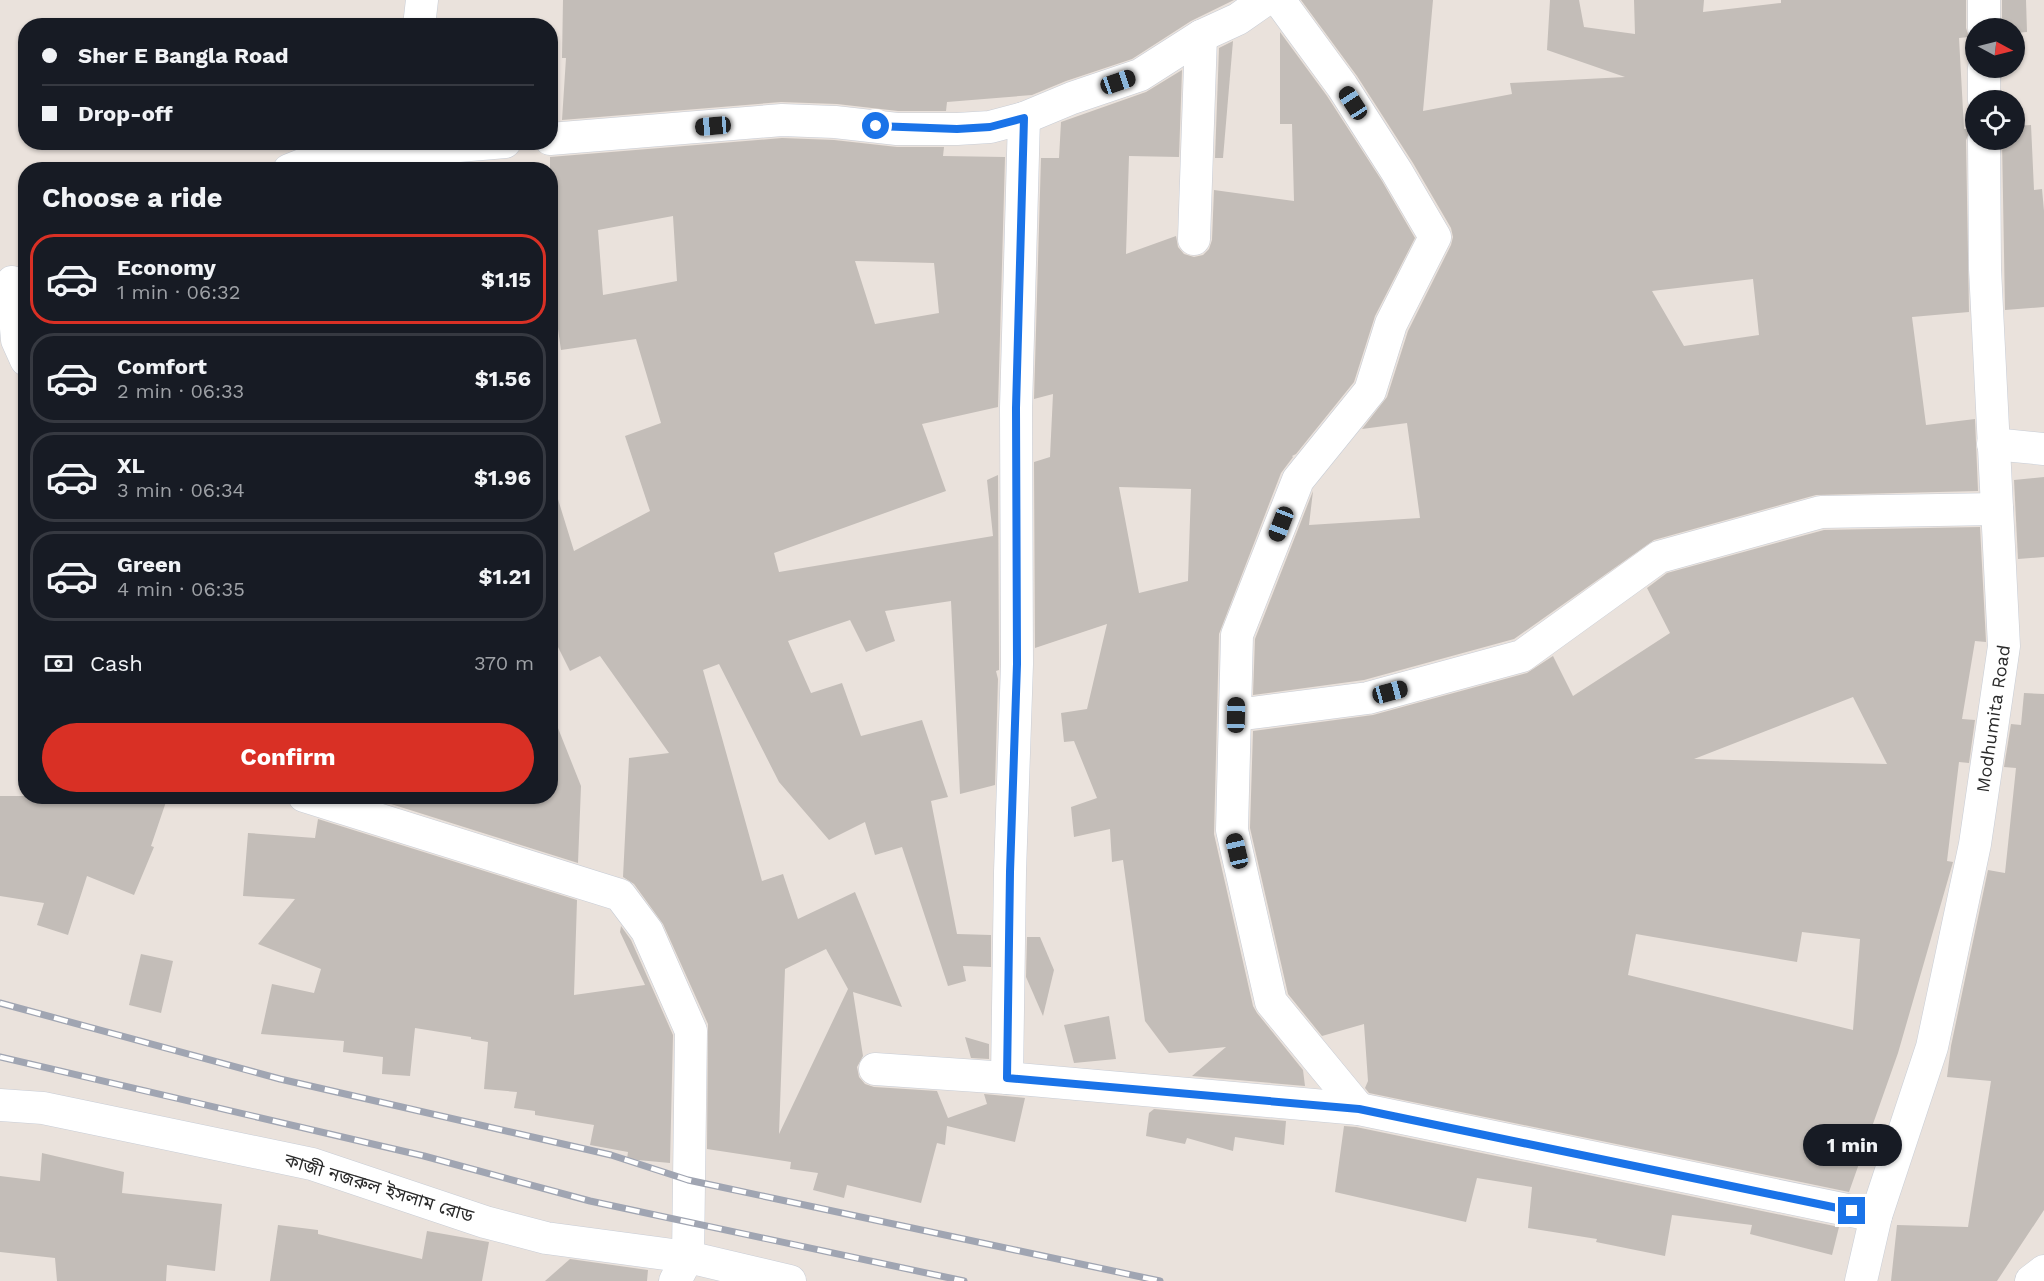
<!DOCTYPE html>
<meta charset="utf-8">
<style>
:root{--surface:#171b24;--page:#242831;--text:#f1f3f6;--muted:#9ea1a6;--line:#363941;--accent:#d93025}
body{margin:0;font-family:"Work Sans","Noto Sans Bengali",sans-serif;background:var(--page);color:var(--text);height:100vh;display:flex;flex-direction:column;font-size:22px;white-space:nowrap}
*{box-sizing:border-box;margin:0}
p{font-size:20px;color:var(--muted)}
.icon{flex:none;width:33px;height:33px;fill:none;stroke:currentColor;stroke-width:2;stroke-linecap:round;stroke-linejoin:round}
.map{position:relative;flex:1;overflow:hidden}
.panel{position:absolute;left:18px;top:162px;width:540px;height:642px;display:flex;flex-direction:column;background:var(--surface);border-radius:24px;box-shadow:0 2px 4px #0004}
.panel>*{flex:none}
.guide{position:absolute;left:18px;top:18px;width:540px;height:132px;border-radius:24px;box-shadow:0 2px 4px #0004;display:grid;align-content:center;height:132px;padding:0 24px;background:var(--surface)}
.needle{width:39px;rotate:97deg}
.controls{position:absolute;left:1965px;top:18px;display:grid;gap:12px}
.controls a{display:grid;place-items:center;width:60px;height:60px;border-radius:50%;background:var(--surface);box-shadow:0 2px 4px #0004;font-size:30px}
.end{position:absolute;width:27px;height:27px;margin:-14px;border:8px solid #1a73e8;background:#fff;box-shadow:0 0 0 3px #fff}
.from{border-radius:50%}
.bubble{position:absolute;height:42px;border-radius:21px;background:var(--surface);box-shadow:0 2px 4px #0004;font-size:20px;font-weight:700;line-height:42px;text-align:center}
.car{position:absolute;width:18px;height:36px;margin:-18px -9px;border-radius:8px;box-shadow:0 0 4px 2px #0007;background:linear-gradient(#222 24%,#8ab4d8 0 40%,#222 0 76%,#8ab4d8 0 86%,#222 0)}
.guide b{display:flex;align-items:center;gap:21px;height:57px;font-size:22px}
.guide b+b{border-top:2px solid var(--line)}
.guide i{width:15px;height:15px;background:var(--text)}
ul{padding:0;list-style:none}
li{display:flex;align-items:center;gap:18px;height:90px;margin:0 12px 9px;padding:0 12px;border:3px solid var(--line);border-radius:24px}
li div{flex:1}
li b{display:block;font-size:22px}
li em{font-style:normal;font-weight:700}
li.on{border-color:var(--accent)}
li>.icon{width:54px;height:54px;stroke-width:1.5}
h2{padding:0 24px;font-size:27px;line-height:72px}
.pay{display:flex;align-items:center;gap:15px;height:66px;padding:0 24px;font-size:22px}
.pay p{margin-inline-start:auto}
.action{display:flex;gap:12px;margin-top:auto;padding:12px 24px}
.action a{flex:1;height:69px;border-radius:36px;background:var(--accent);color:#fff;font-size:24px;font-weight:700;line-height:69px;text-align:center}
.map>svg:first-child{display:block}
.building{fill:#c3bdb8;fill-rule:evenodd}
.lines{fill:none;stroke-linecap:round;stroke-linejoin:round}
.minor-casing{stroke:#c8cdd6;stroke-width:33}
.minor{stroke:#fff;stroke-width:32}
.rail-casing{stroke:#a0a5b2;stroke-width:7}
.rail{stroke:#fff;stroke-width:4.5;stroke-dasharray:14;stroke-linecap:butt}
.route{stroke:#1a73e8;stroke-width:8}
.labels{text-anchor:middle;stroke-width:4.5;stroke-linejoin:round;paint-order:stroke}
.street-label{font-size:18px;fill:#292929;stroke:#fff}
</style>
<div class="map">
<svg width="2044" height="1281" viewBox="0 0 2044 1281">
<rect width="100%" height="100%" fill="#eae2dc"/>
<g class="building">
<path d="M563,0H1234L1191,21L1132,59L1066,81L1032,95L947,102L946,111H898L837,104L781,102L562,120L566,58H562Z"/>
<path d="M1301,0H1433L1423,111L1512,94L1510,83L1625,77L1547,50L1550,0H1579L1584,27L1635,34L1634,0H1704L1703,12L1781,3V0H1966V28L1969,37L1959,38L1964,129H1971L1966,140L1969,312L1912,317L1926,425L1975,419L1978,491L1816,495L1654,540L1514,639L1364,680L1253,695L1255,639L1313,491L1309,525L1420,518L1407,423L1362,429L1387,397L1408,331L1451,245L1453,237L1451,228L1413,163L1357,76ZM1753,279L1759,335L1684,346L1652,291Z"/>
<path d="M2002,0H2026L2027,32L2014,33V28H2002Z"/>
<path d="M1280,32L1327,96L1382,181L1415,238L1375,316L1354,382L1296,454L1292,456L1293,457L1281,473L1219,634L1214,834L1253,1006L1257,1013L1303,1070L1305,1086L1192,1076L1226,1047L1169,1053L1145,1021L1123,860L1112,862L1110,829L1074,837L1071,807L1097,798L1074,741L1064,742L1061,713L1087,709L1107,624L1035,648L1034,462L1050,457L1053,394L1034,399L1041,158H1059L1061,122L1146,92L1182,70L1179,157L1129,156L1126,254L1176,236L1178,247L1184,254L1194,257L1203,255L1209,249L1212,240L1214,190L1294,201L1292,124H1280ZM1119,487L1191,489L1188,581L1139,593Z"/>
<path d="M1233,41L1223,158H1215L1219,48Z"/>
<path d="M2031,125L2034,190L2042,189L2044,211V307L2005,310L2002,140H2014V126Z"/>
<path d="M782,138L834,140L897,147H944L943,156L1005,157L998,407L922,424L946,491L774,553L779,572L993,536L987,480L998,475L999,664V670L996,671L998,679L995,785L960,794L951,601L885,611L895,641L866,652L850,620L788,641L811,693L842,683L861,736L922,720L948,797L931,801L957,934L991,935V967L963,966L966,981L948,986L902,847L875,855L865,822L829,840L779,782L719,664L703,670L762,881L783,874L798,919L855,892L902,1007L853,992L863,1056L857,1067L859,1077L865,1084L874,1087L937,1091L948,1118L987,1104L984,1094L1025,1098L1015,1142L947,1126L945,1145L937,1143L921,1203L847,1185L844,1198L813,1190L818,1173L790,1169L791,1162L707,1149L708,1024L663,924L634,884L623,877L629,758L669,753L600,656L570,671L550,631V497L557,496L574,551L650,511L625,436L661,423L636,339L561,350L550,273V157ZM673,216L677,281L603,295L598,230ZM855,261L934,263L939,313L875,324ZM826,949L848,989L779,1134L785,969Z"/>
<path d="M2044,477V557L2018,559L2014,480Z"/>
<path d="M1980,527L1986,642L1975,641L1962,719L1975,720L1969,763L1959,762L1947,861L1953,862L1898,1053L1849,1192L1369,1093L1365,1088L1368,1081L1364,1024L1322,1036L1288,994L1250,828L1253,731L1373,715L1527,673L1553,656L1573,696L1670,633L1647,588L1667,573L1824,530ZM1853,697L1887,764L1694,759ZM1802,932L1860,939L1853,1030L1628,975L1636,934L1797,962Z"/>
<path d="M2024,693L2044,694V1210L1997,1281H1891L1897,1225L1968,1227L1991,1081L1947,1077L1951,1046L1988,870L2005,873L2016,768L2004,767L2011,724L2021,725Z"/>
<path d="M550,713H552L581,786L578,863L391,804L388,796H550Z"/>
<path d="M0,796H168L151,846L154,847L134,895L87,876L68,935L37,925L44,903L0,896Z"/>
<path d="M318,819L577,900L574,995L645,985L620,932L621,926L631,940L673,1035L670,1163L627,1159L628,1152L590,1145L594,1125L535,1115V1111L514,1108L517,1092L484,1089L488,1042L471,1039V1037L415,1028L410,1076L382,1074L383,1057L343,1052L344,1041L261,1034L272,984L314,993L321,969L258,944L295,899L243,896L248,833L315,838Z"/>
<path d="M1027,937H1040L1054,970L1043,1016L1026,977Z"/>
<path d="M141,954L173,961L161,1013L129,1005Z"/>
<path d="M1109,1016L1116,1059L1074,1063L1064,1025Z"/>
<path d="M965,1037L989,1044V1059L971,1058Z"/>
<path d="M1154,1109L1286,1121L1284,1145L1235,1137L1233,1151L1187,1138L1185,1144L1146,1136L1149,1113Z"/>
<path d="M1344,1126L1356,1127L1839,1227L1832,1255L1750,1234L1752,1225L1672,1215L1665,1256L1596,1242L1597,1239L1528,1228L1532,1187L1477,1178L1466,1222L1335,1192Z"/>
<path d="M42,1153L124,1172L122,1193L222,1204L215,1271L167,1265L166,1281H57L55,1258L0,1252V1176L40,1181Z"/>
<path d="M278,1225L318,1230V1234L422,1259L427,1231L489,1242L482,1281H270Z"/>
<path d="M570,1259L648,1270L647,1281H545Z"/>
</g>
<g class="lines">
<defs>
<g id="minor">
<path d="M1279,0L1342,86L1397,172L1435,237L1391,324L1370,391L1298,480L1237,635L1232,830L1271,1002L1359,1109"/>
<path d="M1984,0V28"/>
<path d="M419,26L422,0"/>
<path d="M1984,68V100"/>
<path d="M550,139L782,120L835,122L897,129H957L990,127L1024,118L1072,98L1140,75L1201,36L1238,19L1265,0"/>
<path d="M289,170L319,158L505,142"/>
<path d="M1194,239L1201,36"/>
<path d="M12,282L17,340L26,360"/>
<path d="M1993,444L2044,449"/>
<path d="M1236,715L1368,698L1522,656L1659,557L1821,512L1997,509"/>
<path d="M304,796L620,895L647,931L691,1031L688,1257L675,1281"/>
<path d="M875,1069L1007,1078L1359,1109L1876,1216"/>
<path d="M1007,1078L1010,872L1017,664L1016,408L1024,118"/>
<path d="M0,1105L43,1108L312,1164L485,1222L546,1238L688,1257L790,1281"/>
<path id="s1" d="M1861,1281L1876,1216L1932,1047L1975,844L2004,646L1985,269L1984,140"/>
<path d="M2031,1281L2044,1271"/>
</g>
</defs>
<use href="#minor" class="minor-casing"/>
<use href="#minor" class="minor"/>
<defs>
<g id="rail">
<path d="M0,1003L280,1079L611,1155L688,1180L1160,1281"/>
<path d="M0,1057L424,1156L590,1201L964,1281"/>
</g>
</defs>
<use href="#rail" class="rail-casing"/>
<use href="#rail" class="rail"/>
</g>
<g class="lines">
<path class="route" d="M876,126L957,129L990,127L1024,118L1016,408L1017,664L1010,872L1007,1078L1359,1109L1852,1211"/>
</g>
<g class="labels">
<g class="street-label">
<text dy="6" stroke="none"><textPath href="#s1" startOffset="579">Modhumita Road</textPath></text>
<text transform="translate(379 1188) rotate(17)" y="6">কাজী নজরুল ইসলাম রোড</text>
</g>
</g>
</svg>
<div class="controls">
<a><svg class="needle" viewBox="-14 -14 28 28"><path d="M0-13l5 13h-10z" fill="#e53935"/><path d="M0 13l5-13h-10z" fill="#9ea1a6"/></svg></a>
<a><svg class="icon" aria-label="locate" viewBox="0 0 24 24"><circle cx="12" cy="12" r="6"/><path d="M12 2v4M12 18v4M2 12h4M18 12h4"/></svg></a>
</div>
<i class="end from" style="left:876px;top:126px"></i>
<i class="end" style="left:1852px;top:1211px"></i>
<div class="bubble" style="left:1803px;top:1124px;width:99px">1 min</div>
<i class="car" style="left:1118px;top:82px;rotate:71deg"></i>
<i class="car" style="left:1353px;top:103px;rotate:327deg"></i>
<i class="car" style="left:713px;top:126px;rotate:265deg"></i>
<i class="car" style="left:1281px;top:524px;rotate:201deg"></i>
<i class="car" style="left:1390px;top:692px;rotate:75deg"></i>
<i class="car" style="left:1236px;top:715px;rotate:1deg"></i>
<i class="car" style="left:1237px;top:851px;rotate:347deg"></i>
<div class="guide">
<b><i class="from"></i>Sher E Bangla Road</b>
<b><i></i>Drop-off</b>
</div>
<section class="panel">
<h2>Choose a ride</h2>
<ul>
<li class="on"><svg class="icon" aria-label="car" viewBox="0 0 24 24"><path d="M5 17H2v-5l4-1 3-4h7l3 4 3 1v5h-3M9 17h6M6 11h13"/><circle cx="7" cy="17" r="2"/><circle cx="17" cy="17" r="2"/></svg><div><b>Economy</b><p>1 min · 06:32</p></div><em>$1.15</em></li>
<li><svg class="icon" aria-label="car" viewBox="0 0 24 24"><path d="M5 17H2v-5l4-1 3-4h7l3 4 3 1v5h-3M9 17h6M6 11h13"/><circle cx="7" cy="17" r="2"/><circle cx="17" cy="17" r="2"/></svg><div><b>Comfort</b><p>2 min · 06:33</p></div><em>$1.56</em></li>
<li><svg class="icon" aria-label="car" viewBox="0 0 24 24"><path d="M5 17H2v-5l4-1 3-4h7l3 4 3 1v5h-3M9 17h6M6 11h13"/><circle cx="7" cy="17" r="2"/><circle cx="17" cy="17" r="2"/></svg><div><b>XL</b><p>3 min · 06:34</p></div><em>$1.96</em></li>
<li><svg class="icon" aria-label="car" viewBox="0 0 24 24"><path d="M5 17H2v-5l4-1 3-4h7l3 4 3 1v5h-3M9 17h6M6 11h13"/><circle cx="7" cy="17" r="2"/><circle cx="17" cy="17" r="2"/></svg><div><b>Green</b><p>4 min · 06:35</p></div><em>$1.21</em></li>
</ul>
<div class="pay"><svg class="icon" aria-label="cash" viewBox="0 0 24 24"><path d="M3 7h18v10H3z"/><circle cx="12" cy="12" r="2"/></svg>Cash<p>370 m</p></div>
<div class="action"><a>Confirm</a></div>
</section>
</div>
